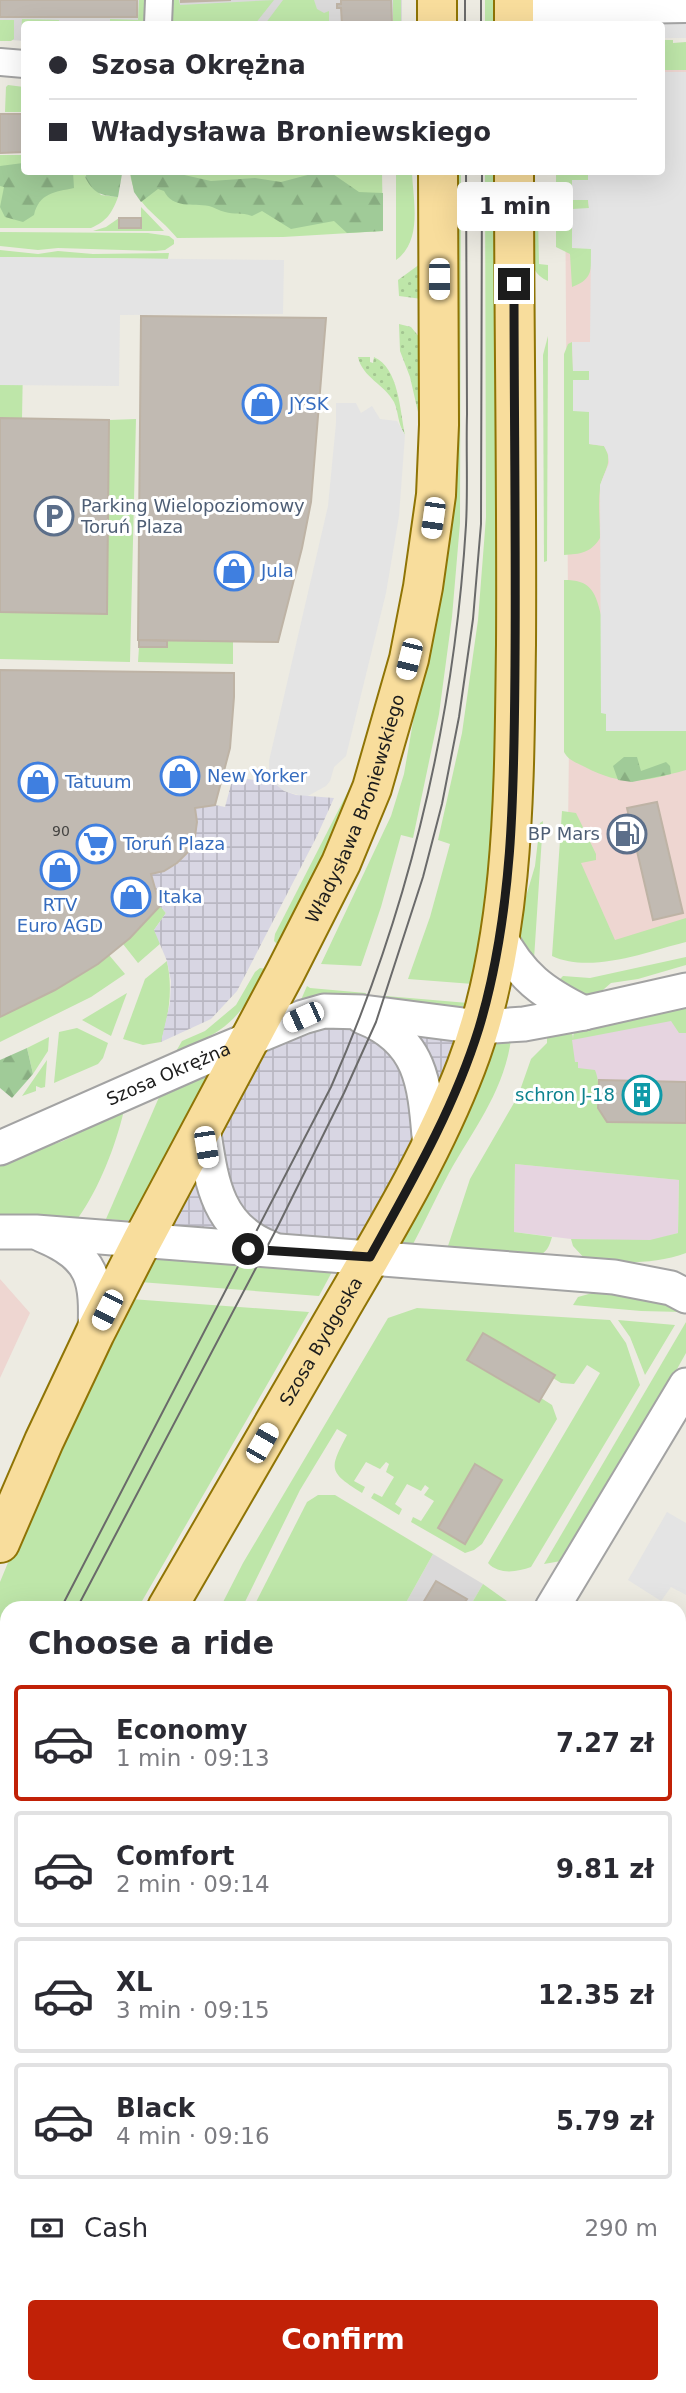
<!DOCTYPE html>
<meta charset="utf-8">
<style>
:root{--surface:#fff;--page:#f7f7f7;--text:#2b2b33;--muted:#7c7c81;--line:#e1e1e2;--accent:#c12107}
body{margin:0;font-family:"DejaVu Sans",sans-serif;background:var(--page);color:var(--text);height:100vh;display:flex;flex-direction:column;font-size:26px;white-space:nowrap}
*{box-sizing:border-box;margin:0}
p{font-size:23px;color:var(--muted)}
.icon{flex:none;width:38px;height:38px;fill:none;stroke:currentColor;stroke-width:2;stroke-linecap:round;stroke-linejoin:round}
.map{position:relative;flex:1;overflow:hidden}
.details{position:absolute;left:0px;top:1601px;width:686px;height:793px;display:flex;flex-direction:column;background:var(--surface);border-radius:21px 21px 0 0;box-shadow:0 7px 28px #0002}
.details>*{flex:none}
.top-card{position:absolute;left:21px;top:21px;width:644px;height:154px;border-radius:7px;box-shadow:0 7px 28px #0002;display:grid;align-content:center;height:154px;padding:0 28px;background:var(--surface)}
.end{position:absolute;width:32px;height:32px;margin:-16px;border:9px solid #1c1c1c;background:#fff;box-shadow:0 0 0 4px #fff}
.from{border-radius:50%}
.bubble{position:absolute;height:49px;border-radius:7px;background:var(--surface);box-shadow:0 7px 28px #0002;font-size:23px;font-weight:800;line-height:49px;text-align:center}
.car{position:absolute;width:21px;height:42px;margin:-21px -10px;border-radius:9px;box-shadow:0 0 5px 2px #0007;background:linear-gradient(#fff 24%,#345 0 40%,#fff 0 76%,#345 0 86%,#fff 0)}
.top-card b{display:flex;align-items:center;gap:24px;height:66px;font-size:26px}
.top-card b+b{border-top:2px solid var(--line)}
.top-card i{width:18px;height:18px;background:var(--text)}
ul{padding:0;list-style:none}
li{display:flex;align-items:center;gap:21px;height:116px;margin:0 14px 10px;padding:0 14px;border:4px solid var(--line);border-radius:7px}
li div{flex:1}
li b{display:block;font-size:26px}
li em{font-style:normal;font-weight:800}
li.on{border-color:var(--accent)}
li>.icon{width:63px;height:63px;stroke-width:1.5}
h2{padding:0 28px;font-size:32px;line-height:84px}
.pay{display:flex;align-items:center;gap:18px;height:77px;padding:0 28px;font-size:26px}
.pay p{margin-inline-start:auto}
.action{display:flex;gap:14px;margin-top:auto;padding:14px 28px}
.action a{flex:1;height:80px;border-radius:7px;background:var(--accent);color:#fff;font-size:28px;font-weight:800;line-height:80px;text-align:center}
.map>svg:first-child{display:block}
.residential{fill:#dad9d9}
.commercial{fill:#eed6d1}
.industrial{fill:#e6d4e0}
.grass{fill:#bee6a9}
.forest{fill:url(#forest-firs)}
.garden{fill:url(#garden-dots)}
.parking{fill:#e4e4e4}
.plaza{fill:url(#plaza-grid)}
.building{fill:#c1bab2;stroke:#beb3a5;stroke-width:2}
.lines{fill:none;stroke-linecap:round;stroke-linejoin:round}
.minor-casing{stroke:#a3a3a3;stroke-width:30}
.tertiary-casing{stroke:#a3a3a3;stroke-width:37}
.primary-casing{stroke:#8f7405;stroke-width:42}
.minor{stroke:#fff;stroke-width:26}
.tertiary{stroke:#fff;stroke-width:33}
.primary{stroke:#f8dd9c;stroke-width:38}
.tram{stroke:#6a6a6a;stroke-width:2}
.route{stroke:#1c1c1c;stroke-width:9}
.labels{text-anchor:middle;stroke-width:6;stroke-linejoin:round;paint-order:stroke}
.number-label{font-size:14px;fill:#454442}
.shop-label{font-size:18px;fill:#366cbe;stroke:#fff;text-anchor:start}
.service-label{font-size:18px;fill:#4e5e75;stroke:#fff;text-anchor:start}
.street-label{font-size:18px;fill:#1c1c1c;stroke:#fff}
.culture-label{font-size:18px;fill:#0d838f;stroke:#fff;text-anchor:end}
</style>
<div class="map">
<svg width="686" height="2393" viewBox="0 0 686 2393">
<defs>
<pattern id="forest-firs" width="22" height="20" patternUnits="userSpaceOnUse" patternTransform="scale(1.75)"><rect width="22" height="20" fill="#a0cb98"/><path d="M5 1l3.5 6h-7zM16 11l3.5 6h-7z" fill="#89ae82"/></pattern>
<pattern id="garden-dots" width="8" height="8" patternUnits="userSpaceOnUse" patternTransform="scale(1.75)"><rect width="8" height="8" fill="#bee6a9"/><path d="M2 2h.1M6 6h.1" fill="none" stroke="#a3c591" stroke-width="1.8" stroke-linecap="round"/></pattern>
<pattern id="plaza-grid" width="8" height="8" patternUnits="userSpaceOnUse" patternTransform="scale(1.75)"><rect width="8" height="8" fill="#d8d6e3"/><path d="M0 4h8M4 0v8" fill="none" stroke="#b9b7c2"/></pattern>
</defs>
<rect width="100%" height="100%" fill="#edebe2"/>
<g class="residential">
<path d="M0,0H144L143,24H24V41L0,39Z"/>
<path d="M171,0H402V24H170Z"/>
<path d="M433,1554L483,1584L469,1608H403Z"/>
</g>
<g class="commercial">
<path d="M662,49H686V937L611,955L567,916L569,745L565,172H662Z"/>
<path d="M0,1279L30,1313L0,1378Z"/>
<path d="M7,2245V2337L0,2336V2272Z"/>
<path d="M158,2387H305L302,2393H155Z"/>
</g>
<g class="industrial">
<path d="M686,1016V1173L560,1162L562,1037Z"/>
<path d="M515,1164L679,1180L678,1233L650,1241L571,1239L514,1232Z"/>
</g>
<g class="grass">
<path d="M139,0H145L144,24H110V19L138,20Z"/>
<path d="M170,0H179L180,5L274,0L255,24H169Z"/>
<path d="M283,0H314L317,9L324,13L329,11V24H265Z"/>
<rect x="393" y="0" width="8" height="24"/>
<rect x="485" y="0" width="14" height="24"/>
<path d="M22,19L59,20V24H24L23,43L21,39Z"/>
<path d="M0,20H14V39L11,41H0Z"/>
<path d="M662,40H673V43L686,42V70H662Z"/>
<path d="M8,85L24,87V112H5L6,87Z"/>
<path d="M0,155H24V172H88L85,177L101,195L118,197C112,213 107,221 91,228H0Z"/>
<path d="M130,172H382L383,231L283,237L177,238C158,214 133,205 130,172Z"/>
<path d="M396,172H412C413,200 423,241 396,260Z"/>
<path d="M454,172H461L460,523L452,617L439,714L413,838L401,835L381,907L361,966L321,964L391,816L404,774L419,687Z"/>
<path d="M485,172H499L501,714L494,863L473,984L408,979L430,917L450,844L438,840L462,733L478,620L486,517Z"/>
<path d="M556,172H588V180L572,181L588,200L589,209H572V247L591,248C591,269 594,279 572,287L570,254L556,247Z"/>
<path d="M141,207L164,231H93L106,227L119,218L120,228H141Z"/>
<path d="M538,217L539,264L548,265V281C521,269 533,239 538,217Z"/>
<path d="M0,232L148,233L169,236L174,240V244L165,250L155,251L58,248L38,250L0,246Z"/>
<path d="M0,250L38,254L58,251L93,254L169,253L168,259L0,257Z"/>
<path d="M548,336L547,561L544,562L543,355Z"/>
<path d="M572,342L573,371H589V380L573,411H589V444L604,446C615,463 602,472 600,488C598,504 600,522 600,538C591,553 580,554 564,555V354L568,344Z"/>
<path d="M23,364L22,419L0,418V384Z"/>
<path d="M136,419L130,662L0,659V612L107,613L109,420Z"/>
<path d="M564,580C590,580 595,590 601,615V713H606V731H686V770C645,781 625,788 585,767C577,763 568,760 564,752Z"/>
<path d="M167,641H233V664L138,662L139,647H167Z"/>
<path d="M359,770L324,855L278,945L274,941L275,934Z"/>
<path d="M562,811L576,813L596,854V860L581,863L615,940L686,918V942C646,952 591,974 552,956Z"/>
<path d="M543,821L534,959L520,948L517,927L535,866L540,823Z"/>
<path d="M160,906L166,913L154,930L161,943L138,963L123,944Z"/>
<path d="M109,955L125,974L91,997L0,1042V1017L55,990Z"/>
<path d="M686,957V965L638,979L611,983L597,995L589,997L553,986L563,976L590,978Z"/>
<path d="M167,961C173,990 169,1014 161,1042L143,1045L123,1039L145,979Z"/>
<path d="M260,968L266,969C239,1020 228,1030 175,1053L182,1041L205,1031L236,1005L255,972Z"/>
<path d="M307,986L310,988L366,993L365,997L342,995L300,1002Z"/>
<path d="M127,993L111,1036L82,1020Z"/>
<path d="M386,996L468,1003L466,1012L385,999Z"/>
<path d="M686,1004V1033H679L671,1021L572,1040L575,1062H578V1068L595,1070C603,1091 593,1100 607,1122L686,1123V1253C653,1265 620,1263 586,1260L573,1246L571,1239L650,1240L678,1233L679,1180L515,1164L514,1232L552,1237C549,1247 547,1252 537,1257L447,1249L470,1179L518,1096L531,1059L547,1043V1035L572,1031L573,1039L574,1030Z"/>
<path d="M77,1028L108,1043L103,1058L98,1064L54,1083L59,1032Z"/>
<path d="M49,1037L48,1051L33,1074L27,1048Z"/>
<path d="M511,1040C503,1093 474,1128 449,1173C436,1197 425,1222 412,1246H395L491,1042Z"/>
<path d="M47,1060L45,1087L41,1088L36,1086V1091L22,1096Z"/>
<path d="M208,1075L132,1221L106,1219L160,1095Z"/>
<path d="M124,1110C116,1145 99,1189 78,1218L0,1216V1163L63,1141Z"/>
<path d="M153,1256L333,1270L319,1296L140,1282Z"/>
<path d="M603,1290L674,1299L682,1312L641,1311L573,1305L578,1297Z"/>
<path d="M131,1299L309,1312L138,1608H7V1909L0,1928V1582L47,1468Z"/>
<path d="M417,1308L610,1320L626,1343L640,1385L531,1567C517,1572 499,1575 488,1563L600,1373L587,1365L574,1384L561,1383L553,1378L554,1374L483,1333L468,1361L538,1402L541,1398L552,1405L557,1419L482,1544L474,1550L465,1553L411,1522L413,1517L421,1521L434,1501L424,1495L429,1488L425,1485L421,1491L407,1484L395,1504L402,1509L399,1515L371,1498L374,1493L382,1497L394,1477L386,1472L389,1464L386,1462L380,1469L366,1462L354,1481L365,1487L362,1493C328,1472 329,1469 347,1435L337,1429L300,1490L242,1608H220L243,1563L388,1318Z"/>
<path d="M618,1320L675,1325L645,1375L630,1337Z"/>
<path d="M686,1322V1353L575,1551L561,1561L544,1564Z"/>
<path d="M318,1495H335L433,1554L403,1608H253L307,1502Z"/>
<path d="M483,1584L511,1604L509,1608H469Z"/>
<path d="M686,2094V2393H562L565,2387H679V2109Z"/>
</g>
<g class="forest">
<path d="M23,163L24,164V172H73L74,188C55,192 39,193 34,215L23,222L5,217L0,207L4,187L0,186V166Z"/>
<path d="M88,172H118L122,174L118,197C100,195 94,194 85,177Z"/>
<path d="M130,172H171L211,181L255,178L281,182L319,172H330L359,192L383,193V231L347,233L334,221L291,229L262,211L252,216C241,212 234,215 225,212C219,211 214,207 209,206C192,203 173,209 164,191L158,189L141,202L134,192Z"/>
<path d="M624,757H637L641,771L666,762L670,766L671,774L632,782L618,780L613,766Z"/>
<path d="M27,1048L33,1074L12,1098L0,1088V1060Z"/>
<path d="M319,2387H448L454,2393H315Z"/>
</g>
<g class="garden">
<path d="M420,264L422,299L399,296L398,280Z"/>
<path d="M399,324L411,327L420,338L422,412H418L410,377L400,351Z"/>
<path d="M358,357H370V362L373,363L374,357C399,368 400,411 405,435C397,422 399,413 394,402C385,385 362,377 358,357Z"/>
</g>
<g class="parking">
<path d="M633,0H686V38H662V24H628Z"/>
<path d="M662,72H686V731H606V714L601,713L600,485L609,463L608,454L604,446L589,444V412L573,411V380H589V371H573L572,342H590L591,249L572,248V209L589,208L588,200H572V180H588V172H662Z"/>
<path d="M0,257L284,260L283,314L120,315L119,386L0,385Z"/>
<path d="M336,403H356L361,413L372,406L380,419L397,421L405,435L399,516L386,593L346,756L334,767L330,781L326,786L306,797L284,791L274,783L269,773V761L328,506L336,423Z"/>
<path d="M667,1512L686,1523V1595L671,1587L661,1601L628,1580Z"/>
</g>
<g class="plaza">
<path d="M233,777L274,783L284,791L296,795L334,798L317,836L237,991L211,1019L161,1042L170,1003L171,981L167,961L154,930L166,913L160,906L151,874L165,871L177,864L188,852L195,836L197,822L195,808L215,805L225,807Z"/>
<path d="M299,1004L494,1018L380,1269L124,1253L234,1027Z"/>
</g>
<g class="building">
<rect x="0" y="0" width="137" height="17"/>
<path d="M181,0H231L181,2Z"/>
<path d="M341,0H391L392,24H342L341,8H337V4H341Z"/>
<path d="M0,114H24V152L0,153Z"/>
<rect x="119" y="218" width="22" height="10"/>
<path d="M141,316L326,318L311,502L302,548L278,642L138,640Z"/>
<path d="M0,418L109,420L107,614L0,612Z"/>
<path d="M139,640L167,641V647H139Z"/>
<path d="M0,670L234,673V697L230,748L215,805L195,808L197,822L195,836L188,852L177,863L164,871L151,874L160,906L130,938L98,964L55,990L0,1017Z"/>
<path d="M657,802L683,913L653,920L627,808Z"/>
<path d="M599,1080L686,1082V1123L607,1122L598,1108Z"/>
<path d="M483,1333L555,1375L539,1402L467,1360Z"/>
<path d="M475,1464L502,1480L465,1544L438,1528Z"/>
<path d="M436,1581L467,1599L461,1608H420Z"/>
<path d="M679,1683L686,1688V1748L679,1756Z"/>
<path d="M686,1827V1983L679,1979V1836Z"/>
</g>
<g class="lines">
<defs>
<g id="minor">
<path d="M514,12L686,9"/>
<path d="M158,24L159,0"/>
<path d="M0,62L24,64"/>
</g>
<g id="tertiary">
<path d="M499,935C520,976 543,993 584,1013"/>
<path d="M363,1017C425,1041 425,1090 430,1148"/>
<path d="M203,1127C211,1178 215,1227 270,1248"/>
<path id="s1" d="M0,1148L195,1062L303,1017L324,1011L363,1012L479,1027L524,1024L584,1013L686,990"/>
<path d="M0,1232H36L614,1277L671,1288L686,1296"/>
<path d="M42,1235C95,1257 97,1280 95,1333"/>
<path d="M552,1608L686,1385"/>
<path d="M95,2393L98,2387"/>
</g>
<g id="primary">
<path d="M437,0V24"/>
<path d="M514,0V24"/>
<path id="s2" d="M0,1543L44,1441L95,1333L142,1241L285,973L341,863L372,788L409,659L423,587L436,495L439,425L438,172"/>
<path id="s3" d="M167,1608C224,1509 281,1410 339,1311C385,1232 433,1153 466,1067C516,937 514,782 516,645C517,487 514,329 514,172"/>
<path d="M0,1978L7,1955"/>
</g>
</defs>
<use href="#minor" class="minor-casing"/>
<use href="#tertiary" class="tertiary-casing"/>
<use href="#primary" class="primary-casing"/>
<use href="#minor" class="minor"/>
<use href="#tertiary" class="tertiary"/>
<use href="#primary" class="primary"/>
<g class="tram">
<path d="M465,0V24"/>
<path d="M481,0V24"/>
<path d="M61,1608L331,1087C410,907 454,721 466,525C468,489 466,451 467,414C467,333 467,252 466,172"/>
<path d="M77,1608L277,1228L344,1093L376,1022L423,877L442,804L459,717L473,619L481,524L482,172"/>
<path d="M0,1747L7,1728"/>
<path d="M0,1790L7,1770"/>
</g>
</g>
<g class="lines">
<path class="route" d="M248,1249L370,1257C411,1183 454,1109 479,1028C514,911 514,786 515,665C516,538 514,411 514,284"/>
</g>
<defs>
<symbol id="shop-ring" viewBox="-11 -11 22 22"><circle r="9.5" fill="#fff" stroke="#3f7fe0" stroke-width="1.5"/><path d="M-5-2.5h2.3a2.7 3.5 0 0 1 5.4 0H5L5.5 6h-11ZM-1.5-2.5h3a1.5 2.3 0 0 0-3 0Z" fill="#3f7fe0"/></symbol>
<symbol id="parking-ring" viewBox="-11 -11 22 22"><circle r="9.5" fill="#fff" stroke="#5c6f8a" stroke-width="1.5"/><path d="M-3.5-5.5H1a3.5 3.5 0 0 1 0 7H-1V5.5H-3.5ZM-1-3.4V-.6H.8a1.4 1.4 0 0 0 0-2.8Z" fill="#5c6f8a"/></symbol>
<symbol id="fuel-ring" viewBox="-11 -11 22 22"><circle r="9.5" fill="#fff" stroke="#5c6f8a" stroke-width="1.5"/><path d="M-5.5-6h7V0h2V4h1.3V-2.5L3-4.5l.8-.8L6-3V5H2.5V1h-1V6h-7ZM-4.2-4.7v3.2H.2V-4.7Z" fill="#5c6f8a"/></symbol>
<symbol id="supermarket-ring" viewBox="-11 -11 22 22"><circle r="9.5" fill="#fff" stroke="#3f7fe0" stroke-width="1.5"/><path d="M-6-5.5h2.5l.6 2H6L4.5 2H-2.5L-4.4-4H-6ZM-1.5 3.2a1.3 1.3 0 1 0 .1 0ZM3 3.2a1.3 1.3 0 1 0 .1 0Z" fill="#3f7fe0"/></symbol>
<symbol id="building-ring" viewBox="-11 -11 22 22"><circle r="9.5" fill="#fff" stroke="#0f9aa8" stroke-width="1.5"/><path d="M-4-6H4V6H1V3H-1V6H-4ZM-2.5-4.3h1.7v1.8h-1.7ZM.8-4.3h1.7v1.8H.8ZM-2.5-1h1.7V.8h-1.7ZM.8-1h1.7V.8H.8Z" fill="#0f9aa8"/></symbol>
</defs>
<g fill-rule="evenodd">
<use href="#shop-ring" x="240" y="382" width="44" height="44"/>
<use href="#parking-ring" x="32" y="494" width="44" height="44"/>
<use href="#shop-ring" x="212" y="549" width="44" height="44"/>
<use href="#shop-ring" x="158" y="754" width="44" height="44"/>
<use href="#shop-ring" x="16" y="760" width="44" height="44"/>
<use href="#fuel-ring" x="605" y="812" width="44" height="44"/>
<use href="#supermarket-ring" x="74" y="822" width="44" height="44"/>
<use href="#shop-ring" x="38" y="848" width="44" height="44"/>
<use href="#shop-ring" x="109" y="875" width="44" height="44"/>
<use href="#building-ring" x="620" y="1073" width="44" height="44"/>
</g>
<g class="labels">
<g class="number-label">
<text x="61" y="836">90</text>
</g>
<g class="shop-label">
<text x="289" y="410">JYSK</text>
<text x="261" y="577">Jula</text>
<text x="207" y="782">New Yorker</text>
<text x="65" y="788">Tatuum</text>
<text x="123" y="850">Toruń Plaza</text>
<text x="158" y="903">Itaka</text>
<text x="60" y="911" text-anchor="middle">RTV<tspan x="60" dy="21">Euro AGD</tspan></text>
</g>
<g class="service-label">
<text x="81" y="512">Parking Wielopoziomowy<tspan x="81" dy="21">Toruń Plaza</tspan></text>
<text x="600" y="840" text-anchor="end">BP Mars</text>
</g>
<g class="street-label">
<text dy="6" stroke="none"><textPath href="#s2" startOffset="817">Władysława Broniewskiego</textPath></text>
<text dy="6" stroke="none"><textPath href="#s1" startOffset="184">Szosa Okrężna</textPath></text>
<text dy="6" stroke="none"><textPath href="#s3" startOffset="308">Szosa Bydgoska</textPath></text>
</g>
<g class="culture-label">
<text x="615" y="1101">schron J-18</text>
</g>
</g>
</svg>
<i class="end from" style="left:248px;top:1249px"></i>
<i class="end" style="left:514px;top:284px"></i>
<div class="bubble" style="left:457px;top:182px;width:116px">1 min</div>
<i class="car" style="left:439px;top:279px;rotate:180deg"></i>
<i class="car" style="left:433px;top:518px;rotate:188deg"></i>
<i class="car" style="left:409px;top:659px;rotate:194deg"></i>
<i class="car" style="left:303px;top:1017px;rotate:246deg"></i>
<i class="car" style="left:206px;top:1147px;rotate:171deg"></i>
<i class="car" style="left:107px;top:1310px;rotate:207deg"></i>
<i class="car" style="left:262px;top:1443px;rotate:30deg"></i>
<div class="top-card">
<b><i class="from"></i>Szosa Okrężna</b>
<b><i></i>Władysława Broniewskiego</b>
</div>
<section class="details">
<h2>Choose a ride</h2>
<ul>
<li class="on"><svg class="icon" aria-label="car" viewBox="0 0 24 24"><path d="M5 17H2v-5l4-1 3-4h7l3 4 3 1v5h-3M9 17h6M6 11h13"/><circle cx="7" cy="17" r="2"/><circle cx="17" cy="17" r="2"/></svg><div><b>Economy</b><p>1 min · 09:13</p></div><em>7.27 zł</em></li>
<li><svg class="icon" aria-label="car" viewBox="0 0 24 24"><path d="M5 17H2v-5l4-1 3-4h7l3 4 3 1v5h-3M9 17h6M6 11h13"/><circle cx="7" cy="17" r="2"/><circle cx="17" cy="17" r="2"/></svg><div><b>Comfort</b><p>2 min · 09:14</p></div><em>9.81 zł</em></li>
<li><svg class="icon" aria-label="car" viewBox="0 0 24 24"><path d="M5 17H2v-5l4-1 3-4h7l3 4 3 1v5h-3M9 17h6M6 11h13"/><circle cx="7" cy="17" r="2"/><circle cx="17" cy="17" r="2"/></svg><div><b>XL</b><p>3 min · 09:15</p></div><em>12.35 zł</em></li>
<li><svg class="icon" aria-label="car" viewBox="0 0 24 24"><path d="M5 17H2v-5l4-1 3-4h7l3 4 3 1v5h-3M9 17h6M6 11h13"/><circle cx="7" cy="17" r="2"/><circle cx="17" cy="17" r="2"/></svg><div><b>Black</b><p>4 min · 09:16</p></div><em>5.79 zł</em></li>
</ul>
<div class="pay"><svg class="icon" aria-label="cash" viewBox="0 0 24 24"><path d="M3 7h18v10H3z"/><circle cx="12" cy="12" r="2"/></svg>Cash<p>290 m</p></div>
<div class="action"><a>Confirm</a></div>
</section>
</div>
